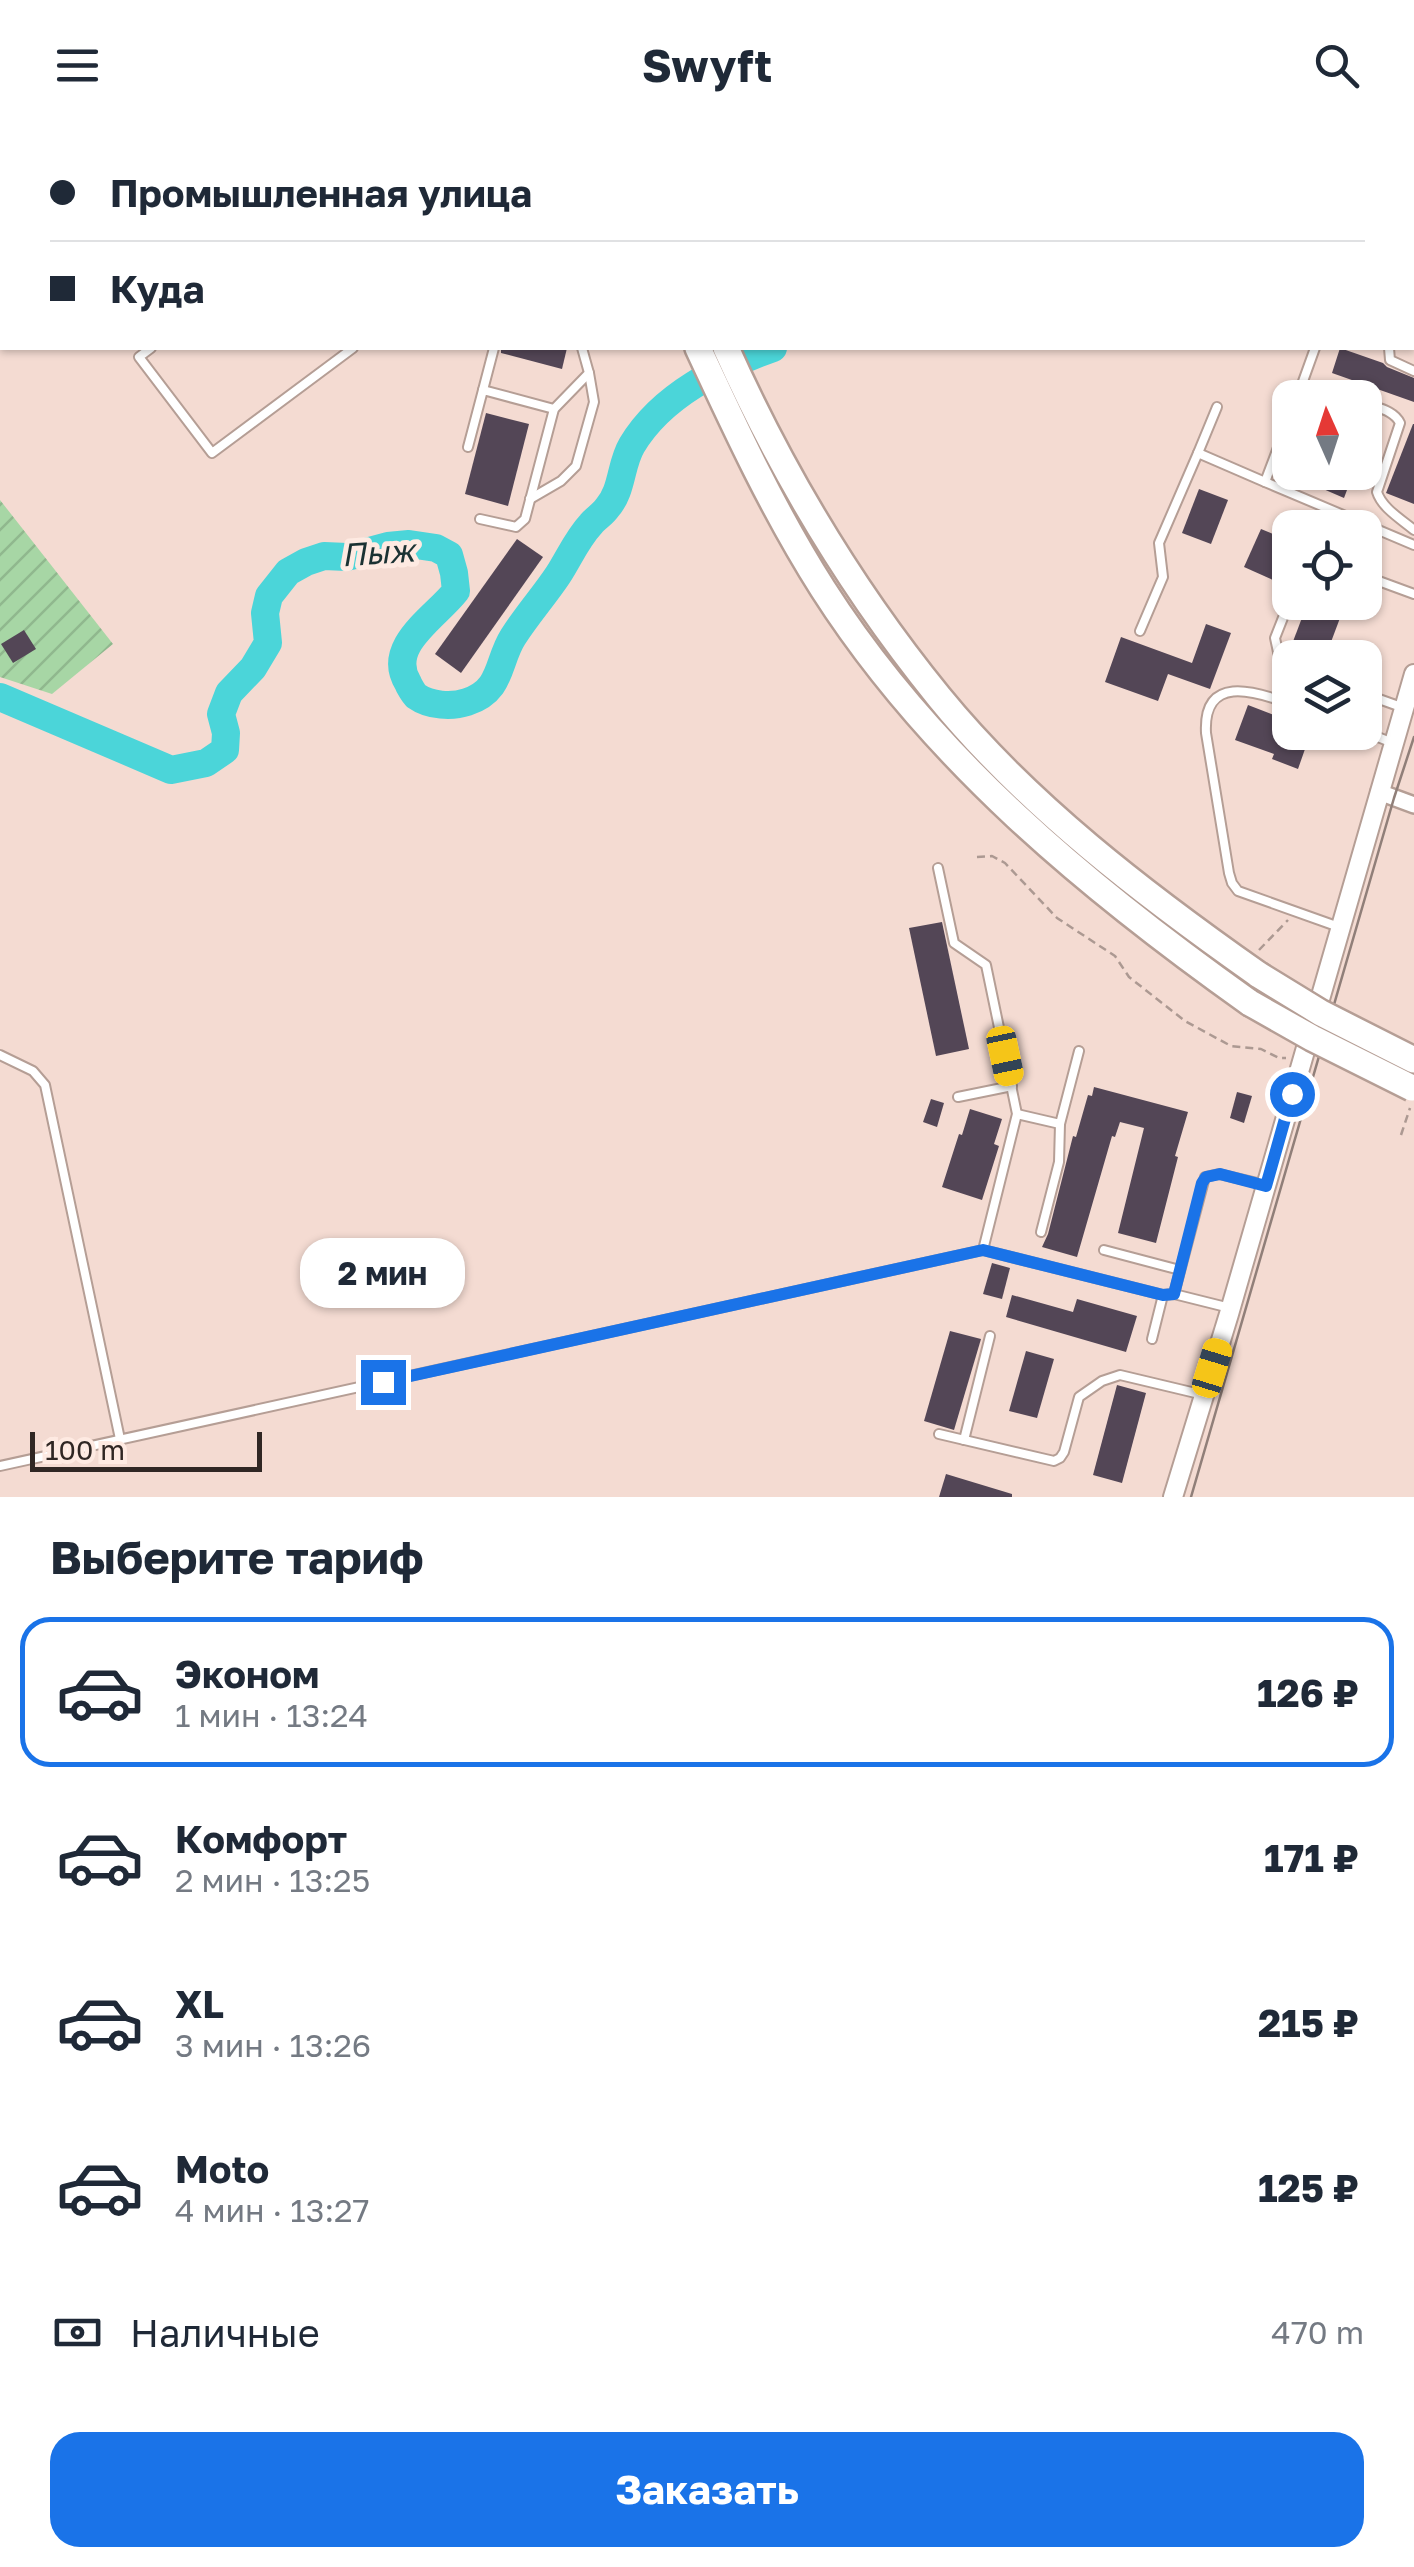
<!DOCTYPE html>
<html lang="ru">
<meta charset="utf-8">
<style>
:root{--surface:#fff;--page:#f2f2f3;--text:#1f2937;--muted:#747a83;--line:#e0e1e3;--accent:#1a73e8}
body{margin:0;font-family:"Golos Text",sans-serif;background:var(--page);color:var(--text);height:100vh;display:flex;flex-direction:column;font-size:38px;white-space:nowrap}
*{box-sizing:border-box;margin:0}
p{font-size:32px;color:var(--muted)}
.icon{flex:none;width:55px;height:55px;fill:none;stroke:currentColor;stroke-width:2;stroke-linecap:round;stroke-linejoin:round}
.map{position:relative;height:1367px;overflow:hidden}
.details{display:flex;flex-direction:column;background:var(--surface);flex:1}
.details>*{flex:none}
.hud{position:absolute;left:0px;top:0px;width:1415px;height:220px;box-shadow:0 2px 8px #0004;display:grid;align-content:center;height:220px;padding:0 50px;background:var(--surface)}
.needle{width:65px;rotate:357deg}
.buttons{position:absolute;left:1272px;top:250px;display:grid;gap:20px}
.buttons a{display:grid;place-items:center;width:110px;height:110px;border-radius:20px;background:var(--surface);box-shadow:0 2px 8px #0004;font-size:50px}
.scale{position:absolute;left:30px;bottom:25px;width:232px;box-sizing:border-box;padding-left:10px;border:5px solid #302724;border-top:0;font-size:28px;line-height:35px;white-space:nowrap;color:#302724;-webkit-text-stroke:8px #feeae2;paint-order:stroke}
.end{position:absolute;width:45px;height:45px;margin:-22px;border:12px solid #1a73e8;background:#fff;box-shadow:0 0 0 5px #fff}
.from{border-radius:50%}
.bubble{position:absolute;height:70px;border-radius:30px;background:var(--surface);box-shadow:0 2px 8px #0004;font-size:32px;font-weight:700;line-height:70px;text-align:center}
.car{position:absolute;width:30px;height:60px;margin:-30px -15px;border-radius:12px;box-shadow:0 0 8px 2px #0007;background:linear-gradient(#f5c518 24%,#345 0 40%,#f5c518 0 76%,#345 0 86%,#f5c518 0)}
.hud b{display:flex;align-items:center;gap:35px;height:95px;font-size:38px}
.hud b+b{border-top:2px solid var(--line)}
.hud i{width:25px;height:25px;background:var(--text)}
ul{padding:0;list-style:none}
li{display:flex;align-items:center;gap:30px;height:150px;margin:0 20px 15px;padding:0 30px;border:5px solid transparent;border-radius:30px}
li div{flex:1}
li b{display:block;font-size:38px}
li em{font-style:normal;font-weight:700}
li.selected{border-color:var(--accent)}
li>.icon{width:90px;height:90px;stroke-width:1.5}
h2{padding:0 50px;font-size:45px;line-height:120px}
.pay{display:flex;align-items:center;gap:25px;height:110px;padding:0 50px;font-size:38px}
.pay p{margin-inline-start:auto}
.cta{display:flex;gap:20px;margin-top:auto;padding:20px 50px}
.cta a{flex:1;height:115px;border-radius:30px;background:var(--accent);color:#fff;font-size:40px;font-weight:700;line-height:115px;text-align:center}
header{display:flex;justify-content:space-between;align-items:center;height:130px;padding:0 50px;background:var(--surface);font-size:45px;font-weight:700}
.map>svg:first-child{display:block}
.garden{fill:url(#garden-furrows)}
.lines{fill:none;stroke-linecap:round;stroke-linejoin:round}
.river{stroke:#4bd5d9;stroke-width:28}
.building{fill:#534656}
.service-casing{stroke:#b59e95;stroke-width:12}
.minor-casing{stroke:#b59e95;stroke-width:20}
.tertiary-casing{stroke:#b59e95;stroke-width:22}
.trunk-casing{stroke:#b59e95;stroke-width:30}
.path{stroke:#ac9992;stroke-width:2.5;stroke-dasharray:8 5;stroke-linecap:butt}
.service{stroke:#fff;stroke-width:8}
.minor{stroke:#fff;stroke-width:15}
.tertiary{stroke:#fff;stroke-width:18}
.trunk{stroke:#fff;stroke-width:25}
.tram{stroke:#907f79;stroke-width:2.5}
.trunk-bridge-casing{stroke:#b59e95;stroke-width:30;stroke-linecap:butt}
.trunk-bridge{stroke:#fff;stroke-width:25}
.route{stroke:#1a73e8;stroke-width:12}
.labels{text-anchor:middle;stroke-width:10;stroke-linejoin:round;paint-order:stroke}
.water-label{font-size:32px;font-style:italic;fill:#1b3233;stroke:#feeae2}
</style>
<header><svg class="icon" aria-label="menu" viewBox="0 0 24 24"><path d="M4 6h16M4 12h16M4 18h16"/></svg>Swyft<svg class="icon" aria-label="search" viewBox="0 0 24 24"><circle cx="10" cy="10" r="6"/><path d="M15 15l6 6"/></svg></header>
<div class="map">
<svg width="1414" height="1367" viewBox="0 0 1414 1367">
<defs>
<pattern id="garden-furrows" width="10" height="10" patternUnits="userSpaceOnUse" patternTransform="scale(2.5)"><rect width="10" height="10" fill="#a7d6a5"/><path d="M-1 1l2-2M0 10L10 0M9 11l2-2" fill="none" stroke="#90b88e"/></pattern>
</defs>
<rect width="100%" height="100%" fill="#f4dbd2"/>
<path class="garden" d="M0,370L113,514L52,564L0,547Z"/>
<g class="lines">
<g class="river">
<path d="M1062,0V2"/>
<path d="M0,567L171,640L206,633L225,620L226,603L221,584L229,563L253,538L268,513L265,483L269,466L288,442L306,432L324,426L347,427L388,416L409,414L436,418L449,425L454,443L456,461C436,487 385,516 408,553C409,556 414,564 416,566C430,576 452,577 467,572C503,560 497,532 513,507C527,485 544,466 558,445C569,428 577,409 591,394C596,388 603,384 607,378C623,360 620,335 632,315C662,265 720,237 773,218"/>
</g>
</g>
<g class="building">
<path d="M501,218H567L562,239L501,223Z"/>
<path d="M1340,218L1383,233L1387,237L1414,248V272L1332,243Z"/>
<path d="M486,283L529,294L508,376L465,364Z"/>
<path d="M1413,294H1414V374L1386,363Z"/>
<path d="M1284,342H1327L1350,352L1344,368Z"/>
<path d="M1199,359L1228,370L1211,414L1182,403Z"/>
<path d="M1261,399L1290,411L1273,450L1244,437Z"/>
<path d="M517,409L543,427L461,543L435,524Z"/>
<path d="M1308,472H1346L1325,528H1304L1289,522Z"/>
<path d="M1206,494L1231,503L1210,559L1168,544L1158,571L1105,552L1121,507L1192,533Z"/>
<path d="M24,500L36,519L13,533L1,514Z"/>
<path d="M1248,575L1290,591V602H1311L1298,639L1272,629L1274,624L1235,610Z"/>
<path d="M942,792L969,919L936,926L909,798Z"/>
<path d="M1094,957L1188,982L1175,1026L1178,1027L1156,1113L1118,1103L1144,998L1120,992L1115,1007L1112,1006L1077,1127L1042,1117L1048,1104L1073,1006L1076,1007L1088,965L1092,966Z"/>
<path d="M1237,962L1252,966L1244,993L1230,988Z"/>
<path d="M931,969L944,973L937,997L923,992Z"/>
<path d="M970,979L1002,989L994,1014L999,1016L982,1070L942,1057L959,1004L962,1005Z"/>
<path d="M992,1133L1010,1138L1002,1169L983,1164Z"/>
<path d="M1012,1165L1073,1182L1077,1169L1137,1186L1126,1222L1006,1187Z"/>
<path d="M950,1201L981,1209L954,1300L924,1291Z"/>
<path d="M1026,1221L1054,1229L1037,1288L1009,1281Z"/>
<path d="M1117,1255L1146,1263L1122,1353L1093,1345Z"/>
<path d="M946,1344L1012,1364V1367H939Z"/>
</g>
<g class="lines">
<defs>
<g id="service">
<path d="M79,0L80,2"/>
<path d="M546,0V2"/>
<path d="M438,2L441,0"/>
<path d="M1341,2V0"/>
<path d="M1412,157L1414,153"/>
<path d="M151,218L139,227L212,323L353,218"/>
<path d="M1389,218L1390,230L1414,241"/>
<path d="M483,260L494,218"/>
<path d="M1297,268L1315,218"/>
<path d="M1365,273C1377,278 1394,280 1400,293L1377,362C1382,378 1401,389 1414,400"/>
<path d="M1290,286L1265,352L1414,415"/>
<path d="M468,317L483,260L554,279"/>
<path d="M1198,323L1217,277"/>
<path d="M530,369L561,351L576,336L594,272L589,243"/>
<path d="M480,389L516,397L525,389L554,279L589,243L582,218"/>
<path d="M1365,446L1414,464"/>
<path d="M1290,470L1275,508L1279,527L1290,535"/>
<path d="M1140,501L1163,447L1159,413L1198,323L1265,352"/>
<path d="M1365,564L1404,578"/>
<path d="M1290,574C1253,560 1203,545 1206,603L1229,743L1232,753L1238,761L1339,797"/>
<path d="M1365,602L1393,613"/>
<path d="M938,738L954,813L986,835L1017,984L983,1120L1163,1165L1174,1164L1230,1178"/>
<path d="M0,925L33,941L45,955L120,1309"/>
<path d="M958,967L1012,956"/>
<path d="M1017,984L1060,994L1079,921"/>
<path d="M1041,1102L1059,1032L1060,994"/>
<path d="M1104,1120L1180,1140"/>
<path d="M1174,1164L1205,1047L1219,1044L1266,1055"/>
<path d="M1152,1209L1163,1165"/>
<path d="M939,1304L1054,1331L1060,1328L1064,1322L1079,1267L1102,1251L1120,1245L1204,1265"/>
<path d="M964,1310L990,1206"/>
<path d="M0,1336L983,1120"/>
</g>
<g id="minor">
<path d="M1293,2L1294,0"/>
<path d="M1379,662L1414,675"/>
</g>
<path id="tertiary" d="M1173,1367L1229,1184L1414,544"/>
<g id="trunk">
<path d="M622,0L623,2"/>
<path d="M650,0V2"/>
<path d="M698,218C736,300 774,382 823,459C931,628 1088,758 1250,873"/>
<path d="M726,218C782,343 852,460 939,567C1027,675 1145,765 1259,845"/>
</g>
</defs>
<use href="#service" class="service-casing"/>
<use href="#minor" class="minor-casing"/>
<use href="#tertiary" class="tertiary-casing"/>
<use href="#trunk" class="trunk-casing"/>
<g class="path">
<path d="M977,727L992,726L1005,733L1057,788L1115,826L1129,847L1185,891L1231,916L1261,919L1279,928H1286"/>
<path d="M1259,820L1288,790"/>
<path d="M1401,1005L1410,978"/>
</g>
<use href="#service" class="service"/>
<use href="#minor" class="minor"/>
<use href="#tertiary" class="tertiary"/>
<use href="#trunk" class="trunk"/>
<path class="tram" d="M1191,1367L1394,668L1414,607"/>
<defs>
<g id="trunk-bridge">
<path d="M1259,845L1321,883L1414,930"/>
<path d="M1250,873L1312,908L1412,958"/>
</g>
</defs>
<use href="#trunk-bridge" class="trunk-bridge-casing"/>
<use href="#trunk-bridge" class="trunk-bridge"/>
</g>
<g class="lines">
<path class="route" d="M383,1252L983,1120L1163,1165L1174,1164L1202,1053L1206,1047L1220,1044L1266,1056L1292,964"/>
</g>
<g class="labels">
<g class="water-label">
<text transform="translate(378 423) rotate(-4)" y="11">Пыж</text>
</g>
</g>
</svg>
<div class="buttons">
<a><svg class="needle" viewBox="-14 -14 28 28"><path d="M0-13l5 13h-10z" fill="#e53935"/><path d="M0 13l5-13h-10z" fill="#747a83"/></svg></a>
<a><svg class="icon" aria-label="locate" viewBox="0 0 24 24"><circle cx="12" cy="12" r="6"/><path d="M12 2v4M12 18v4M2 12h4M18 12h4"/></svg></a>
<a><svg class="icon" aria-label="layers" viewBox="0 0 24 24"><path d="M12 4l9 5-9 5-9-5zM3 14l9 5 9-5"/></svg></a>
</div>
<div class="scale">100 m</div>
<i class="end from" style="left:1292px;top:964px"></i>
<i class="end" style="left:383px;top:1252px"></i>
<div class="bubble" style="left:300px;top:1108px;width:165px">2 мин</div>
<i class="car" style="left:1005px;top:926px;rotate:168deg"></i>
<i class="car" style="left:1212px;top:1238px;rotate:17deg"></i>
<div class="hud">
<b><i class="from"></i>Промышленная улица</b>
<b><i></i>Куда</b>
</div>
</div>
<section class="details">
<h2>Выберите тариф</h2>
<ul>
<li class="selected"><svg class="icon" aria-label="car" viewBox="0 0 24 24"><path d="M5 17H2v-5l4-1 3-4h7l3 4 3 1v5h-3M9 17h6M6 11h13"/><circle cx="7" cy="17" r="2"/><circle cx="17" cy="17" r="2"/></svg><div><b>Эконом</b><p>1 мин · 13:24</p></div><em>126 ₽</em></li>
<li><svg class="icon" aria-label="car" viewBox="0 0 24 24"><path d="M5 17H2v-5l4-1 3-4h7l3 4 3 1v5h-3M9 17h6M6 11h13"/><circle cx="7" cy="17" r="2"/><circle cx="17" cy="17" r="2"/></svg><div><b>Комфорт</b><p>2 мин · 13:25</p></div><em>171 ₽</em></li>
<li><svg class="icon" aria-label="car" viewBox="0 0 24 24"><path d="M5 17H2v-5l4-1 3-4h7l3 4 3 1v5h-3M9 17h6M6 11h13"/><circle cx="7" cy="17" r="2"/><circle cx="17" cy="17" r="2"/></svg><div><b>XL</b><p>3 мин · 13:26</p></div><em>215 ₽</em></li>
<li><svg class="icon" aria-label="car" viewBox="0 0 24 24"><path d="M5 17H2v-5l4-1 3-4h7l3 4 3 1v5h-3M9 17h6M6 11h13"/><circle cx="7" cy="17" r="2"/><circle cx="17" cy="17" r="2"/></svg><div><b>Moto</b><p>4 мин · 13:27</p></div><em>125 ₽</em></li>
</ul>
<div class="pay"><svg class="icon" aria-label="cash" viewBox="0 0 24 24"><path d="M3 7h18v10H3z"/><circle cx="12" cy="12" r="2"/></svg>Наличные<p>470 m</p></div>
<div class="cta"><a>Заказать</a></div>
</section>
